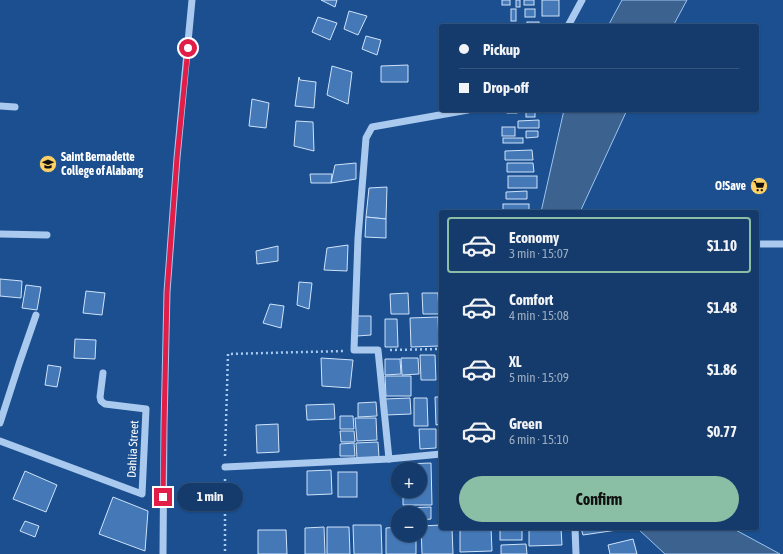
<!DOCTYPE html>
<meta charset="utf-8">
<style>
:root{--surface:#143b6b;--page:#214673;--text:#f1f3f6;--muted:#9dadc1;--line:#33557e;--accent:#8abfa5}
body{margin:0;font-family:"Asap Condensed",sans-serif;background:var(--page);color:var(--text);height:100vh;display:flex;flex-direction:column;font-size:15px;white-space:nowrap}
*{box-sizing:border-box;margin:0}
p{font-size:13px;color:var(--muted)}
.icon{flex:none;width:22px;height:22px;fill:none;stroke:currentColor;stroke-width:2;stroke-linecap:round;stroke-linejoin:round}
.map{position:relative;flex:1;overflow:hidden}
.side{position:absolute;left:439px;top:210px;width:320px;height:320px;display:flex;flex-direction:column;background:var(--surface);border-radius:4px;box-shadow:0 1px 3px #0004,0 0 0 1px var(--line)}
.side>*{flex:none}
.top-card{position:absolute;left:439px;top:24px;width:320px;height:88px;border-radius:4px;box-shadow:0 1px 3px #0004,0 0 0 1px var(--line);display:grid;align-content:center;height:88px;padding:0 20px;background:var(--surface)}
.fabs{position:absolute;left:391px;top:462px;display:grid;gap:8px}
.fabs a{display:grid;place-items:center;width:36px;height:36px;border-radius:50%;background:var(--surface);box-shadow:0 1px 3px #0004,0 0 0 1px var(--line);font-size:20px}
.end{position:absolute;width:18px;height:18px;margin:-9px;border:5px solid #e11d48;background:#fff;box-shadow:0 0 0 2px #fff}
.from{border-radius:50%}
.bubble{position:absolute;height:28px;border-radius:14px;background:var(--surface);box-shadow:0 1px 3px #0004,0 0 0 1px var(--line);font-size:13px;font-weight:700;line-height:28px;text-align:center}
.top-card b{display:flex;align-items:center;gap:14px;height:38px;font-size:15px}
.top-card b+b{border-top:1px solid var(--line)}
.top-card i{width:10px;height:10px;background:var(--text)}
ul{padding:7px 0 0;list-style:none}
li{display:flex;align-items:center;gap:12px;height:56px;margin:0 8px 6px;padding:0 12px;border:2px solid transparent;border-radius:4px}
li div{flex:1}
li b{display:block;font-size:15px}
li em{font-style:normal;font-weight:700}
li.selected{border-color:var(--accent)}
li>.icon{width:36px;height:36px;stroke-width:1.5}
.action{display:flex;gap:8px;margin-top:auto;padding:8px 20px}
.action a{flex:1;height:46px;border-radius:24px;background:var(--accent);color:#111;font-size:16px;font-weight:700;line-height:46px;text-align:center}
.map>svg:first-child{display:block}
.water{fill:#3c6290;stroke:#9cc4f0}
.building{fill:#4478b7;stroke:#cfe3fa}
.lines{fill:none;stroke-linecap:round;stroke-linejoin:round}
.path{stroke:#a9c9ee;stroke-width:2.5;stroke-dasharray:2 3;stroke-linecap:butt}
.minor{stroke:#a9c9ee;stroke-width:7}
.route{stroke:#e11d48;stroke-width:5}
.labels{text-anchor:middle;stroke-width:3;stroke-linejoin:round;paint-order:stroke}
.poi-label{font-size:12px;font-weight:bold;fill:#fff;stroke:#1b4f8f;text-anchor:start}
.street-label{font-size:12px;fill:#fff;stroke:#1b4f8f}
</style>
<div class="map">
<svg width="783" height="554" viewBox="0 0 783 554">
<rect width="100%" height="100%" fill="#1b4f8f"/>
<g class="water">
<path d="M622,0H687L673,26H608Z"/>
<path d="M564,110H627L580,212H541Z"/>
<path d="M637,528H732L780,554H665Z"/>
</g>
<g class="building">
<path d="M321,0H337L335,7Z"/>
<rect x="502" y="0" width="8" height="5"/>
<rect x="516" y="0" width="4" height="7"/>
<rect x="524" y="0" width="10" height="5"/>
<rect x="542" y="0" width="17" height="16"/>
<rect x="511" y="9" width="5" height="12"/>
<rect x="525" y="9" width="10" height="8"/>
<path d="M349,11L367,16L358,35L344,29Z"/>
<path d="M318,17L337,23L330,40L312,32Z"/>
<rect x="527" y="22" width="12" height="4"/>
<path d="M366,36L381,40L377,55L362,49Z"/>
<path d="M408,65V82H381V66Z"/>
<path d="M332,66L352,72L348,104L327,95Z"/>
<path d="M299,77L300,80L316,82L314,108L295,106Z"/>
<path d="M252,99L269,103L266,128L249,126Z"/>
<rect x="507" y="110" width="10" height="3"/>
<rect x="526" y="110" width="9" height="7"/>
<path d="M539,120V128H518V121Z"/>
<path d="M296,121L313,122L314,151L294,146Z"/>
<rect x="502" y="127" width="13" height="9"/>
<path d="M526,131H538V137L526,138Z"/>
<rect x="503" y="138" width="20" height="5"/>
<path d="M532,150L533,160H505V151Z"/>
<path d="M356,163V179L331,183L335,165Z"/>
<path d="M507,163H533L534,172H507Z"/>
<path d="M310,174H332L331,183H311Z"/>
<rect x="508" y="176" width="29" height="12"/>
<path d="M387,187L386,219L366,217L369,188Z"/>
<path d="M527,191V199H506V192Z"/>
<rect x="503" y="204" width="26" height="8"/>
<path d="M366,217L386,219V238L365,237Z"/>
<path d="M348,245L347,271L324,270L327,248Z"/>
<path d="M278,246V261L257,264L256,251Z"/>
<path d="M0,279L22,281L21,298L0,296Z"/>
<path d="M299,282L312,283L309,309L297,305Z"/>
<path d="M26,285L41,287L37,310L22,308Z"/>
<path d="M86,291L105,293L102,315L83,313Z"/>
<path d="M408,293L409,314H391L390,294Z"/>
<path d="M422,293H438L439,314H423Z"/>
<path d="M270,304L284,306L281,328L263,323Z"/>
<path d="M356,316H371V335L357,336Z"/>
<path d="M438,317L439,346L411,347L410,318Z"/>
<path d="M385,319H397L398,347H385Z"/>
<path d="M75,339L96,340L95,359L74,358Z"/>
<path d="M420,355H435L436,380H421Z"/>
<path d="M321,358L353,360L350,388L322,386Z"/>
<path d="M401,358H418L419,374L402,375Z"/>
<path d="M385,359H400L401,374L385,375Z"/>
<path d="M48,365L61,367L57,387L45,385Z"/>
<path d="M385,376H411V396H386Z"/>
<path d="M435,397H441V424L436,425Z"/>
<path d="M410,398L411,414L386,415L385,399Z"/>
<path d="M414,398H427L428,426H414Z"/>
<path d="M376,402L377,416L358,417V403Z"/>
<path d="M334,404L335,419L307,420L306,405Z"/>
<path d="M340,416H353L354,429H340Z"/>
<path d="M355,418H376L377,440L357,441Z"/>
<path d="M278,424L279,452L257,453L256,425Z"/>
<rect x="440" y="428" width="1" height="22"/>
<path d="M419,429H436V448L420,449Z"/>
<path d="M340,431H354L355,442H341Z"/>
<path d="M378,442L379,457L357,458L356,443Z"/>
<path d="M354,443L355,456H340V444Z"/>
<path d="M431,463L432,505H403V491H420V469H402V464Z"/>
<path d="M331,470L332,494L307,495V471Z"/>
<path d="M25,471L57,485L46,512L13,499Z"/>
<rect x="338" y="472" width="19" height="25"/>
<path d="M113,497L148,511L145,551L99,534Z"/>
<path d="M431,507V519L420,520V513H405V508Z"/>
<path d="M25,521L39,526L35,537L20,531Z"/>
<path d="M353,525H381L382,554H354Z"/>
<path d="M441,525V528H452L453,554H422L421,526Z"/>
<path d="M324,527L325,554H305V528Z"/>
<path d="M327,527H349L350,554H327Z"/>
<path d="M398,527V535H416V554H386V528Z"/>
<path d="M460,528H491L492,551L460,552Z"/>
<rect x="500" y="528" width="22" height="12"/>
<path d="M529,528H561L562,545L529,546Z"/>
<path d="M581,528H624V529L583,535Z"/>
<path d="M258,530H286L287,554H258Z"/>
<path d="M633,539L637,554H610L608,545Z"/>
<path d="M526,544L527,554H501V545Z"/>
</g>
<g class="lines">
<g class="path">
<path d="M390,350L440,349V314H441"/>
<path d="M225,456L228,354L343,351"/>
<path d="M225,479V554"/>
</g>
<g class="minor">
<path d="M568,26L582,0"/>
<path d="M0,106L15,107"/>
<path d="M0,234L47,235"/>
<path d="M757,244H783"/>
<path d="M0,423L19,364L36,315"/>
<path d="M0,441L142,494L146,409L105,404L101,401L100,397L103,373"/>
<path d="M389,459L378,350H354L358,238L366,138L372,127L468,110"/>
<path d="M225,467L389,459L441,454"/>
<path d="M575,528L576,554"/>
<path d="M163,554L164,426L167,292L177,158L192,0"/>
</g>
</g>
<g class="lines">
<path class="route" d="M163,497L164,426L167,292L177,158L188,48"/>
</g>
<defs>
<symbol id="university-disc" viewBox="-11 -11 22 22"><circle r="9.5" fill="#ffd166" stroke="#1b4f8f"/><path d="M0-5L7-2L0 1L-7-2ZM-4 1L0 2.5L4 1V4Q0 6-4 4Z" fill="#111"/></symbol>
<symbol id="supermarket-disc" viewBox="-11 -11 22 22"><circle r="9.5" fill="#ffd166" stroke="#1b4f8f"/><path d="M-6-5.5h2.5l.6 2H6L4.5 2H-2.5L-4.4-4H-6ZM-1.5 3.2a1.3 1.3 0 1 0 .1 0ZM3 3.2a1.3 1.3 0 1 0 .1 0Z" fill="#111"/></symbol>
</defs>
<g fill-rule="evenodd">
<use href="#university-disc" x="38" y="154" width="20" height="20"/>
<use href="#supermarket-disc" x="749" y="176" width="20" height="20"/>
</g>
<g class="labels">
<g class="poi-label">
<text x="61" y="161">Saint Bernadette<tspan x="61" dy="14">College of Alabang</tspan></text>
<text x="746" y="190" text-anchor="end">O!Save</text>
</g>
<g class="street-label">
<text transform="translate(133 449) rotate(-87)" y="4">Dahlia Street</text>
</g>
</g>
</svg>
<div class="fabs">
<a>+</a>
<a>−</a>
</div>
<i class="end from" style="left:188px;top:48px"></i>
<i class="end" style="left:163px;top:497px"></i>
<div class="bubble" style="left:177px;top:483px;width:66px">1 min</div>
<div class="top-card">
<b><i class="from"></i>Pickup</b>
<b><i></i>Drop-off</b>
</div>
<section class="side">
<ul>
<li class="selected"><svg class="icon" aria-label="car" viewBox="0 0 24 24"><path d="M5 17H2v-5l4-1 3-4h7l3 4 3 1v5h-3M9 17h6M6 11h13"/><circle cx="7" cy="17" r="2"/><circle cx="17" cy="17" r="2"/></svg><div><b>Economy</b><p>3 min · 15:07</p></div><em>$1.10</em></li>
<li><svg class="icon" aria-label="car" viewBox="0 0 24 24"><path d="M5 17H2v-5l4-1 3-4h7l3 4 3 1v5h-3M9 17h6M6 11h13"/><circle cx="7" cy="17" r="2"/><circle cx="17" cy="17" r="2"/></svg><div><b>Comfort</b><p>4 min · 15:08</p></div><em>$1.48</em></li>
<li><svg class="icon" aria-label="car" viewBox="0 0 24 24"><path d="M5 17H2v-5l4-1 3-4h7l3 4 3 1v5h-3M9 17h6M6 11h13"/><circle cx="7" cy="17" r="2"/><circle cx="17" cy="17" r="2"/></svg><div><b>XL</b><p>5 min · 15:09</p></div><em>$1.86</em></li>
<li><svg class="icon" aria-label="car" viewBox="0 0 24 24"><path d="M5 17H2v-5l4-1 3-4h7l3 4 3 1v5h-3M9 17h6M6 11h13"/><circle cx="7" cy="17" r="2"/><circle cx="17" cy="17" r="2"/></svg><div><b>Green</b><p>6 min · 15:10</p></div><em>$0.77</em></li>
</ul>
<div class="action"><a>Confirm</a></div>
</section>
</div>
